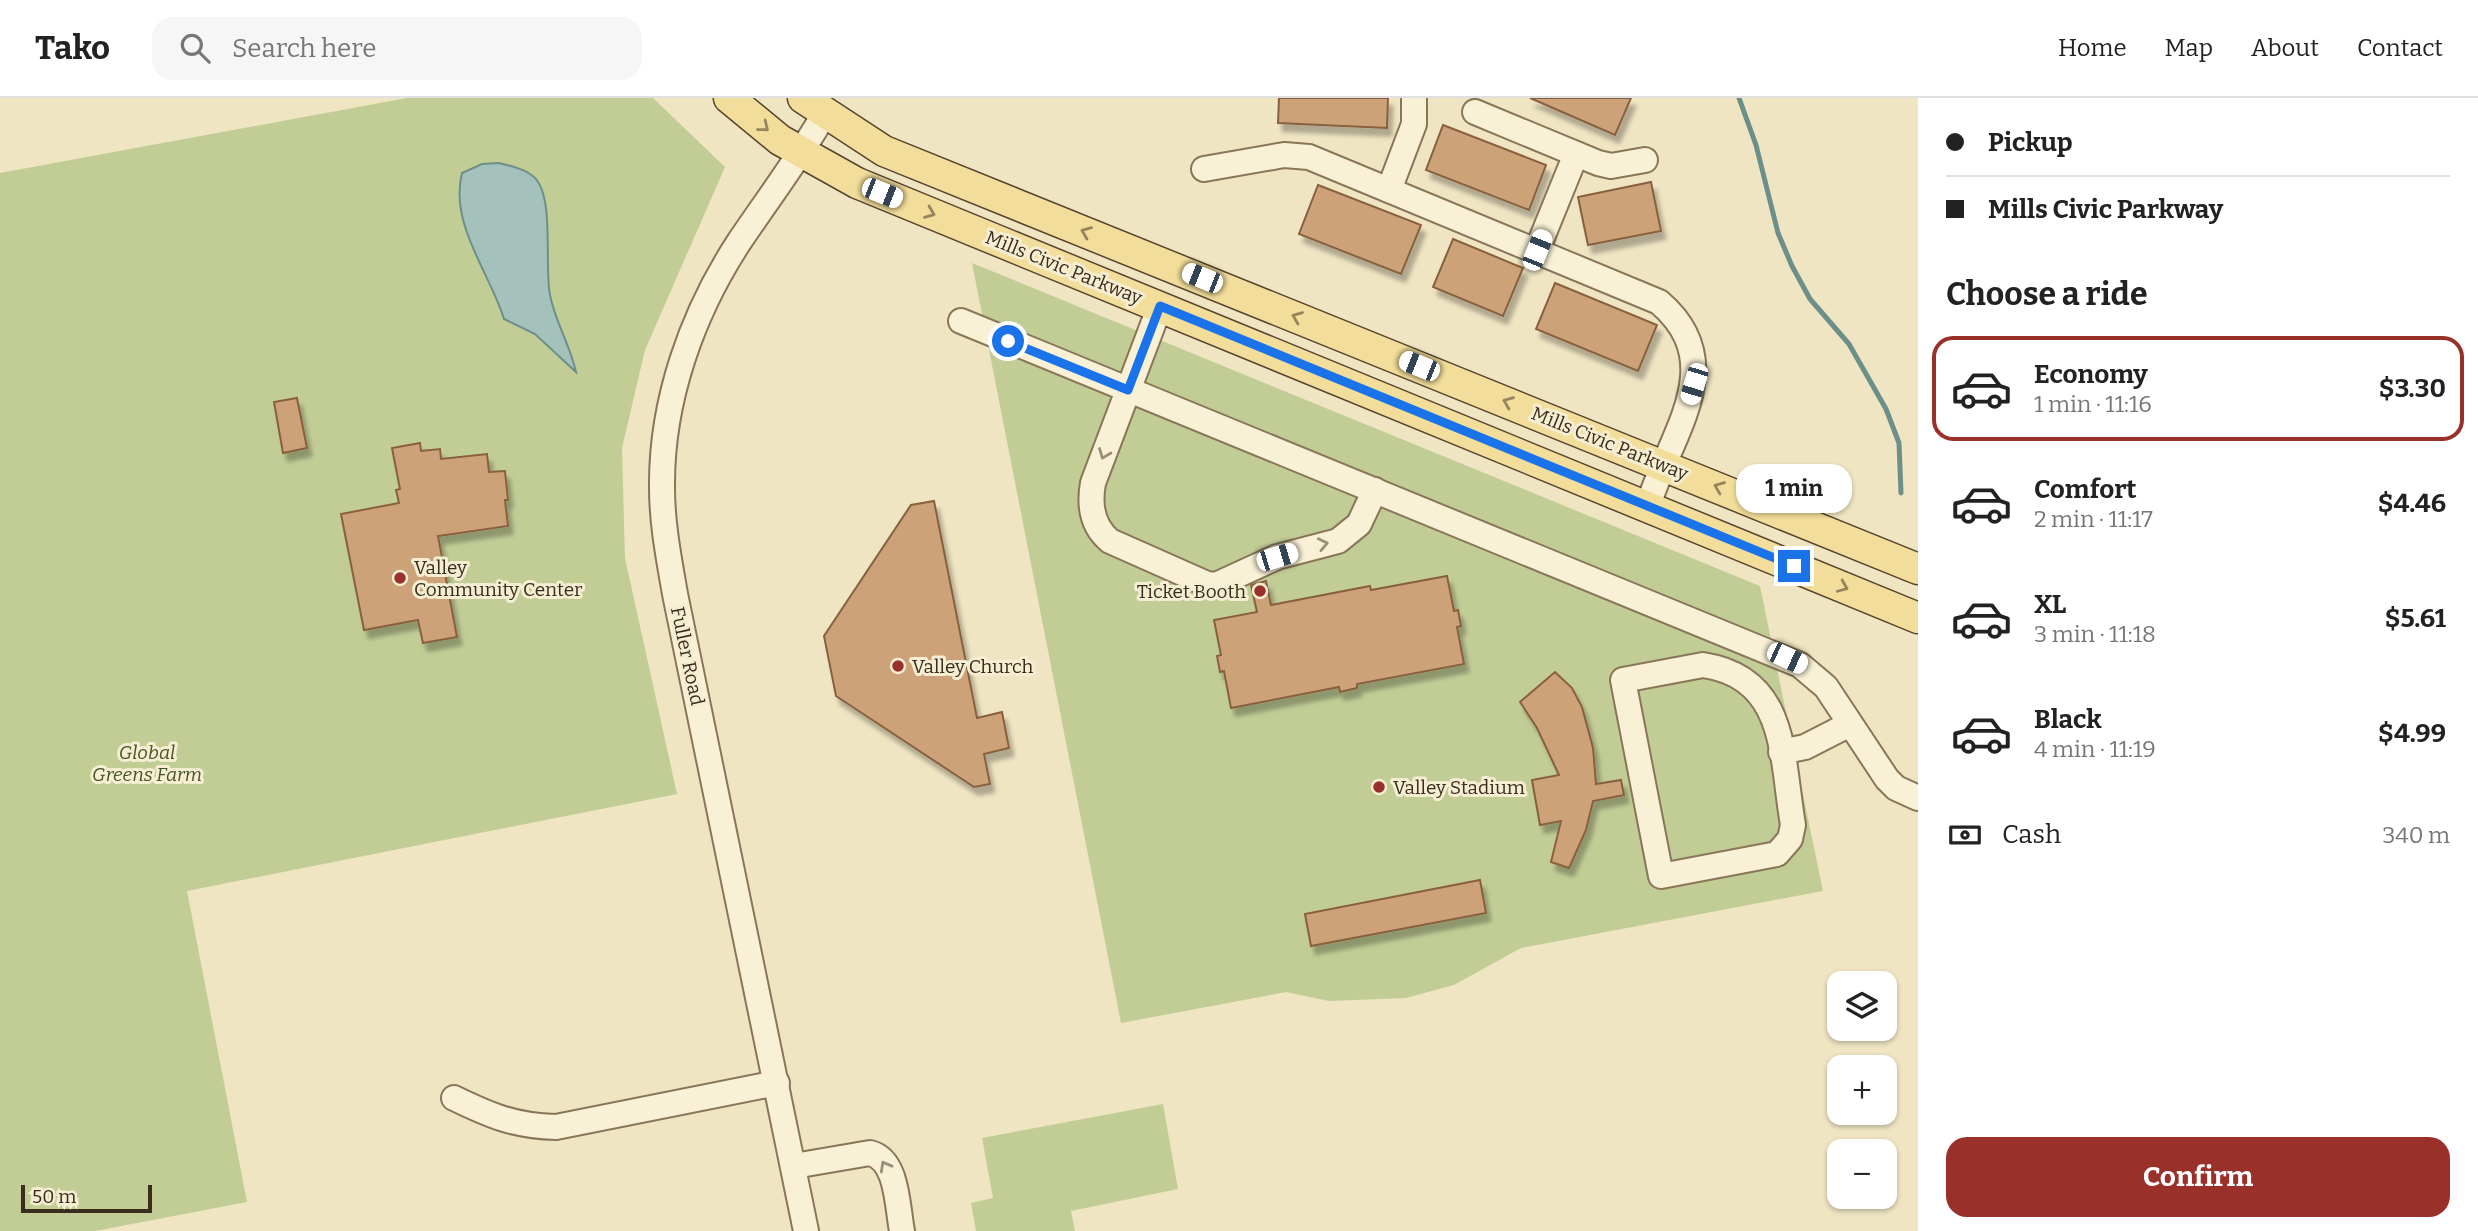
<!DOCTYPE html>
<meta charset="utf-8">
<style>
:root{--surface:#fff;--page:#f6f6f6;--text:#222;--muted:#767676;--line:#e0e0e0;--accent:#993029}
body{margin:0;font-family:Bitter,serif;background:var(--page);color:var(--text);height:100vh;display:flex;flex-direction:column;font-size:26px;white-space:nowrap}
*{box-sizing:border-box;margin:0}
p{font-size:23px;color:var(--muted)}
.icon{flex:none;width:38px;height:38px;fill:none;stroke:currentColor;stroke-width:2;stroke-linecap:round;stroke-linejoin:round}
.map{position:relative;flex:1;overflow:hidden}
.sheet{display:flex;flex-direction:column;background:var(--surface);width:560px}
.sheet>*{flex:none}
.guide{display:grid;align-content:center;height:154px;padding:0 28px;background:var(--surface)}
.buttons{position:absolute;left:1827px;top:873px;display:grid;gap:14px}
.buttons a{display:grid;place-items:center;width:70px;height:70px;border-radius:14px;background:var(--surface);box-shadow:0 2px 5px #0004;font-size:35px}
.scale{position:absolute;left:21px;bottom:18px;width:131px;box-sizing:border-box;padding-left:7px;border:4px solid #392d1e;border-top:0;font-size:19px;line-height:24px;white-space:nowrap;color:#392d1e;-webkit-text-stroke:5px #f6eed2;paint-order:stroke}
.end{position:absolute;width:32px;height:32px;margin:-16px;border:9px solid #1a73e8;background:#fff;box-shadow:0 0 0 4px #fff}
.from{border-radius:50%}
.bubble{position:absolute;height:49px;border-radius:21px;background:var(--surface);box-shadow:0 2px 5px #0004;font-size:23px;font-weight:700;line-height:49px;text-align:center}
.car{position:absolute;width:21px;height:42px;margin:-21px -10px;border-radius:9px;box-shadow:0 0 5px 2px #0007;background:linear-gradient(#fff 24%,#345 0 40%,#fff 0 76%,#345 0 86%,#fff 0)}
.guide b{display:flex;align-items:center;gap:24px;height:66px;font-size:26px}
.guide b+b{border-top:2px solid var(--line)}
.guide i{width:18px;height:18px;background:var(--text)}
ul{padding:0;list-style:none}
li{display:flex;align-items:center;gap:21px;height:105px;margin:0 14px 10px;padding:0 14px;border:4px solid transparent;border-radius:21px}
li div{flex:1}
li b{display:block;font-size:26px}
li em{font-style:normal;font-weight:700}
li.selected{border-color:var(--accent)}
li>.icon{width:63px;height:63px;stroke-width:1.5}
h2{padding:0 28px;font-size:32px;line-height:84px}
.pay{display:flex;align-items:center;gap:18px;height:77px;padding:0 28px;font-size:26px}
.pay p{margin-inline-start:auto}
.cta{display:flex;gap:14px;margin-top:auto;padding:14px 28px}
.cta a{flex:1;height:80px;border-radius:21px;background:var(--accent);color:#fff;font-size:28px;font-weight:700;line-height:80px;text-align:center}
header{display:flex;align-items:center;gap:42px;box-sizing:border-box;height:98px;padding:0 35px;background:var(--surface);border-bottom:2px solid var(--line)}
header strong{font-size:33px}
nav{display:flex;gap:38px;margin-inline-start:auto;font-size:24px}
.search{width:490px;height:63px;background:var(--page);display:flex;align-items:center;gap:18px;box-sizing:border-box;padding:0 24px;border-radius:21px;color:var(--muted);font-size:26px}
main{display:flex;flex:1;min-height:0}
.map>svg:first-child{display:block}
.green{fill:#c2cd96}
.water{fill:#a5c1bb;stroke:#6c9089;stroke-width:2}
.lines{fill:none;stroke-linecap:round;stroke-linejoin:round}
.stream{stroke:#6c9089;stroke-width:5}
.building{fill:#cda278;stroke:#88613f;stroke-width:2;filter:url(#shadow)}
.minor-casing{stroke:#897659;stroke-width:28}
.major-casing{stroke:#57442e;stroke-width:33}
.minor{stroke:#f9f1d6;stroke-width:24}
.major{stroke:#f2dd9a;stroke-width:30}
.oneway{stroke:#96855c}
.oneway2{stroke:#998f7a}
.route{stroke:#1a73e8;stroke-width:9}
.poi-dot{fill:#993029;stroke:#f6eed2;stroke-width:2.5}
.labels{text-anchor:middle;stroke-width:6;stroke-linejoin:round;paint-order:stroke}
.street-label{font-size:19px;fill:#392d1e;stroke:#f6eed2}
.poi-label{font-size:19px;fill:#392d1e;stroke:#f6eed2;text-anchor:start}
.park-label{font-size:19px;font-style:italic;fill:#455524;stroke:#f6eed2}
</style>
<header>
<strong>Tako</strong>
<div class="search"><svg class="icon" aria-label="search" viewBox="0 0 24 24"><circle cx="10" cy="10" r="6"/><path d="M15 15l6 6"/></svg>Search here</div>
<nav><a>Home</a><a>Map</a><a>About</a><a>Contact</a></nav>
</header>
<main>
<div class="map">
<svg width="1918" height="1133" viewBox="0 0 1918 1133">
<defs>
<filter id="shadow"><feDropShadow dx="4.5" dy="8" stdDeviation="2" flood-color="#0004"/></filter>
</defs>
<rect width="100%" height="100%" fill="#efe5c3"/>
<g class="green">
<path d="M407,0H653L725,69L645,252L622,350L625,460L677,696L187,793L247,1104L95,1133H0V75Z"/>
<path d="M972,165L1760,488L1823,793L1521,850L1454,887L1406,900L1329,903L1286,894L1121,925Z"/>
<path d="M1163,1006L1178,1091L1071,1113L1075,1133H976L971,1105L993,1100L982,1040Z"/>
</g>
<path class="water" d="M499,65C511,68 525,71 534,79C555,98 544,168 550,197C555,223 570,247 576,274L535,236L504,221C490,175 449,126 462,75L482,66Z"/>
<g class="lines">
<path class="stream" d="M1739,0L1756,47L1778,135L1792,168L1810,201L1849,246L1886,311L1899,345L1901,395"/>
</g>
<g class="building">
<path d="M1279,0H1388L1387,30L1278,25Z"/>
<path d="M1530,0H1631L1615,37Z"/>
<path d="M1443,27L1546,67L1529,112L1426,72Z"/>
<path d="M1651,84L1661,133L1588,147L1578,99Z"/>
<path d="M1318,87L1421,127L1401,176L1299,136Z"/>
<path d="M1453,141L1523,170L1503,218L1433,189Z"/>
<path d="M1555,185L1657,227L1638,273L1536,231Z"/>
<path d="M297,300L307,350L283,355L274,304Z"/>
<path d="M420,345L421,353L440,351L441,361L487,356L489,374L505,373L508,402H505L508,428L438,438L457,539L423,545L418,522L364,532L341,416L399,405L396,392L400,391L392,350Z"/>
<path d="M934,403L977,620L1002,614L1009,650L984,656L990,686L974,689L836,598L824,538L911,407Z"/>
<path d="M1447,478L1454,513L1458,512L1461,528L1457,529L1464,566L1357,586V590L1340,594L1339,589L1231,610L1224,573L1220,574L1217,558L1221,557L1214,522L1257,514L1251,487L1266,483L1271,507L1370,488L1371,492Z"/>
<path d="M1555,574L1572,590L1582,609L1593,650L1596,686L1621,682L1624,697L1593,703L1586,732L1569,770L1551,764L1561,723L1540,727L1532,682L1559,677L1537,630L1520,604Z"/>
<path d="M1480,782L1486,815L1311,848L1305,816Z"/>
</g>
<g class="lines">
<defs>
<g id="minor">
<path d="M1475,14L1598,65L1611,68L1645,62"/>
<path d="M1204,71L1284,57L1309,59L1659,204C1732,266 1669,337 1648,408"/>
<path d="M1389,92L1414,26V0"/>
<path d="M1537,152L1576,56"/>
<path d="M1160,208L1093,385C1089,407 1092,428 1110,443L1207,486L1216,487L1277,459L1338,443L1359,426L1375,392"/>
<path d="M961,223L1800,567L1826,589L1887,681L1896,690L1918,700"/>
<path d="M1703,567C1788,580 1781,658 1793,727L1790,741L1777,756L1661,778L1623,582Z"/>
<path d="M1781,654L1805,649L1850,626"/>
<path d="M454,1000C491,1018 515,1028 556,1029L777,985"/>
<path d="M794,1068L870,1055C898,1062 897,1108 902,1133"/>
<path d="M806,1133L675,496C669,461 662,426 662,390C661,303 692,216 739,144C768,101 799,60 825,15"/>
</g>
<g id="major">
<path d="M729,0L780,42L857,85L1918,520"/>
<path d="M803,0L884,53L1918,471"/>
</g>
</defs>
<use href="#minor" class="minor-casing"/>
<use href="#major" class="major-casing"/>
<use href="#minor" class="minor"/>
<use href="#major" class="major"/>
</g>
<defs><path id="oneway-chevron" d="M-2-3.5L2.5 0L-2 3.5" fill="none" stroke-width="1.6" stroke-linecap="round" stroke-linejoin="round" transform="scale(1.75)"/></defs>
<g class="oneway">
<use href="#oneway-chevron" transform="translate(764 29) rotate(39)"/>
<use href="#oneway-chevron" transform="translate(930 115) rotate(22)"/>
<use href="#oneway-chevron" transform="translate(1086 134) rotate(-158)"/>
<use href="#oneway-chevron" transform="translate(1297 219) rotate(-158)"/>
<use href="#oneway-chevron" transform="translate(1508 304) rotate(-158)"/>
<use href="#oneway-chevron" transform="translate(1719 389) rotate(-158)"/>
<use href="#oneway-chevron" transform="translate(1843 489) rotate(23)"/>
</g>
<g class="oneway2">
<use href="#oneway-chevron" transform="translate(1104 356) rotate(111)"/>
<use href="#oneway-chevron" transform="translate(1323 446) rotate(-12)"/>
<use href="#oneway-chevron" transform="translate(885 1068) rotate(-119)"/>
</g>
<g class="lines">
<path class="route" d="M1008,243L1128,292L1160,208L1794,468"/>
</g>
<g class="poi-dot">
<circle cx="400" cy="480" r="7"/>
<circle cx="1260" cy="493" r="7"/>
<circle cx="898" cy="568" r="7"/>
<circle cx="1379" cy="689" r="7"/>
</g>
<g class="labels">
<g class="street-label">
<text transform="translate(1064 169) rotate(22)" y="7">Mills Civic Parkway</text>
<text transform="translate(1610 345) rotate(22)" y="7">Mills Civic Parkway</text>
<text transform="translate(688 558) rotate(78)" y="7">Fuller Road</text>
</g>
<g class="poi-label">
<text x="414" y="476">Valley<tspan x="414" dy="22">Community Center</tspan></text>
<text x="1246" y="500" text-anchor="end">Ticket Booth</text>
<text x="912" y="575">Valley Church</text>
<text x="1393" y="696">Valley Stadium</text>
</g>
<g class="park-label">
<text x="147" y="661">Global<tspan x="147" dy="22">Greens Farm</tspan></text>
</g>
</g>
</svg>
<div class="buttons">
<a><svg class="icon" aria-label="layers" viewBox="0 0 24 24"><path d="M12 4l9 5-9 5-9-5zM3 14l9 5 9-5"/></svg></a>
<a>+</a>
<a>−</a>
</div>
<div class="scale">50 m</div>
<i class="end from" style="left:1008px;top:243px"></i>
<i class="end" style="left:1794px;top:468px"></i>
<div class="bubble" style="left:1736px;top:366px;width:116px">1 min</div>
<i class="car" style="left:882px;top:95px;rotate:112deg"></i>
<i class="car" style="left:1537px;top:152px;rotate:22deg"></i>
<i class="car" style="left:1202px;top:180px;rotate:292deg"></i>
<i class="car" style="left:1419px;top:268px;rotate:292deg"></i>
<i class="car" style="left:1694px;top:286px;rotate:197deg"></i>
<i class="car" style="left:1277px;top:459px;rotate:73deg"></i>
<i class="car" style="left:1787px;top:560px;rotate:115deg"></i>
</div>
<section class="sheet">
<div class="guide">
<b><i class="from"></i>Pickup</b>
<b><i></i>Mills Civic Parkway</b>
</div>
<h2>Choose a ride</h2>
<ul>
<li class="selected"><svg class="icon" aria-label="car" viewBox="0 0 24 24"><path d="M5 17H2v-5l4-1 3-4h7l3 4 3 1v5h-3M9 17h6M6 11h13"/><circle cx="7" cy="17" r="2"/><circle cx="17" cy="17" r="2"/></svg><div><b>Economy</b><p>1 min · 11:16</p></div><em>$3.30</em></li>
<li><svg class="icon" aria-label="car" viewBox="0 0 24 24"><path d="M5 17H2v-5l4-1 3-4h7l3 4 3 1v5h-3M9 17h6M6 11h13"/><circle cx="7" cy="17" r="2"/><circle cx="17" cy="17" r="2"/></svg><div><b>Comfort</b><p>2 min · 11:17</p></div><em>$4.46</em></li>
<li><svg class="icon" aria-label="car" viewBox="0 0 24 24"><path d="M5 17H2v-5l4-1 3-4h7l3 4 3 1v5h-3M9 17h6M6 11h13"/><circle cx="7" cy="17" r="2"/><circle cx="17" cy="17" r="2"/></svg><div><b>XL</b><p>3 min · 11:18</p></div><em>$5.61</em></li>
<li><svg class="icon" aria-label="car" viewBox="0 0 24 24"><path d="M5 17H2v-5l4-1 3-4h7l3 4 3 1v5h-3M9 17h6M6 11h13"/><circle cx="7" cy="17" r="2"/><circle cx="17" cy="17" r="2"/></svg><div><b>Black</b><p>4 min · 11:19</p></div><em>$4.99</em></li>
</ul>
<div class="pay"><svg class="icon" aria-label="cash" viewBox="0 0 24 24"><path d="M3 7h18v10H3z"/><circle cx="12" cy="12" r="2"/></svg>Cash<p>340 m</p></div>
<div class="cta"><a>Confirm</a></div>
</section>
</main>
